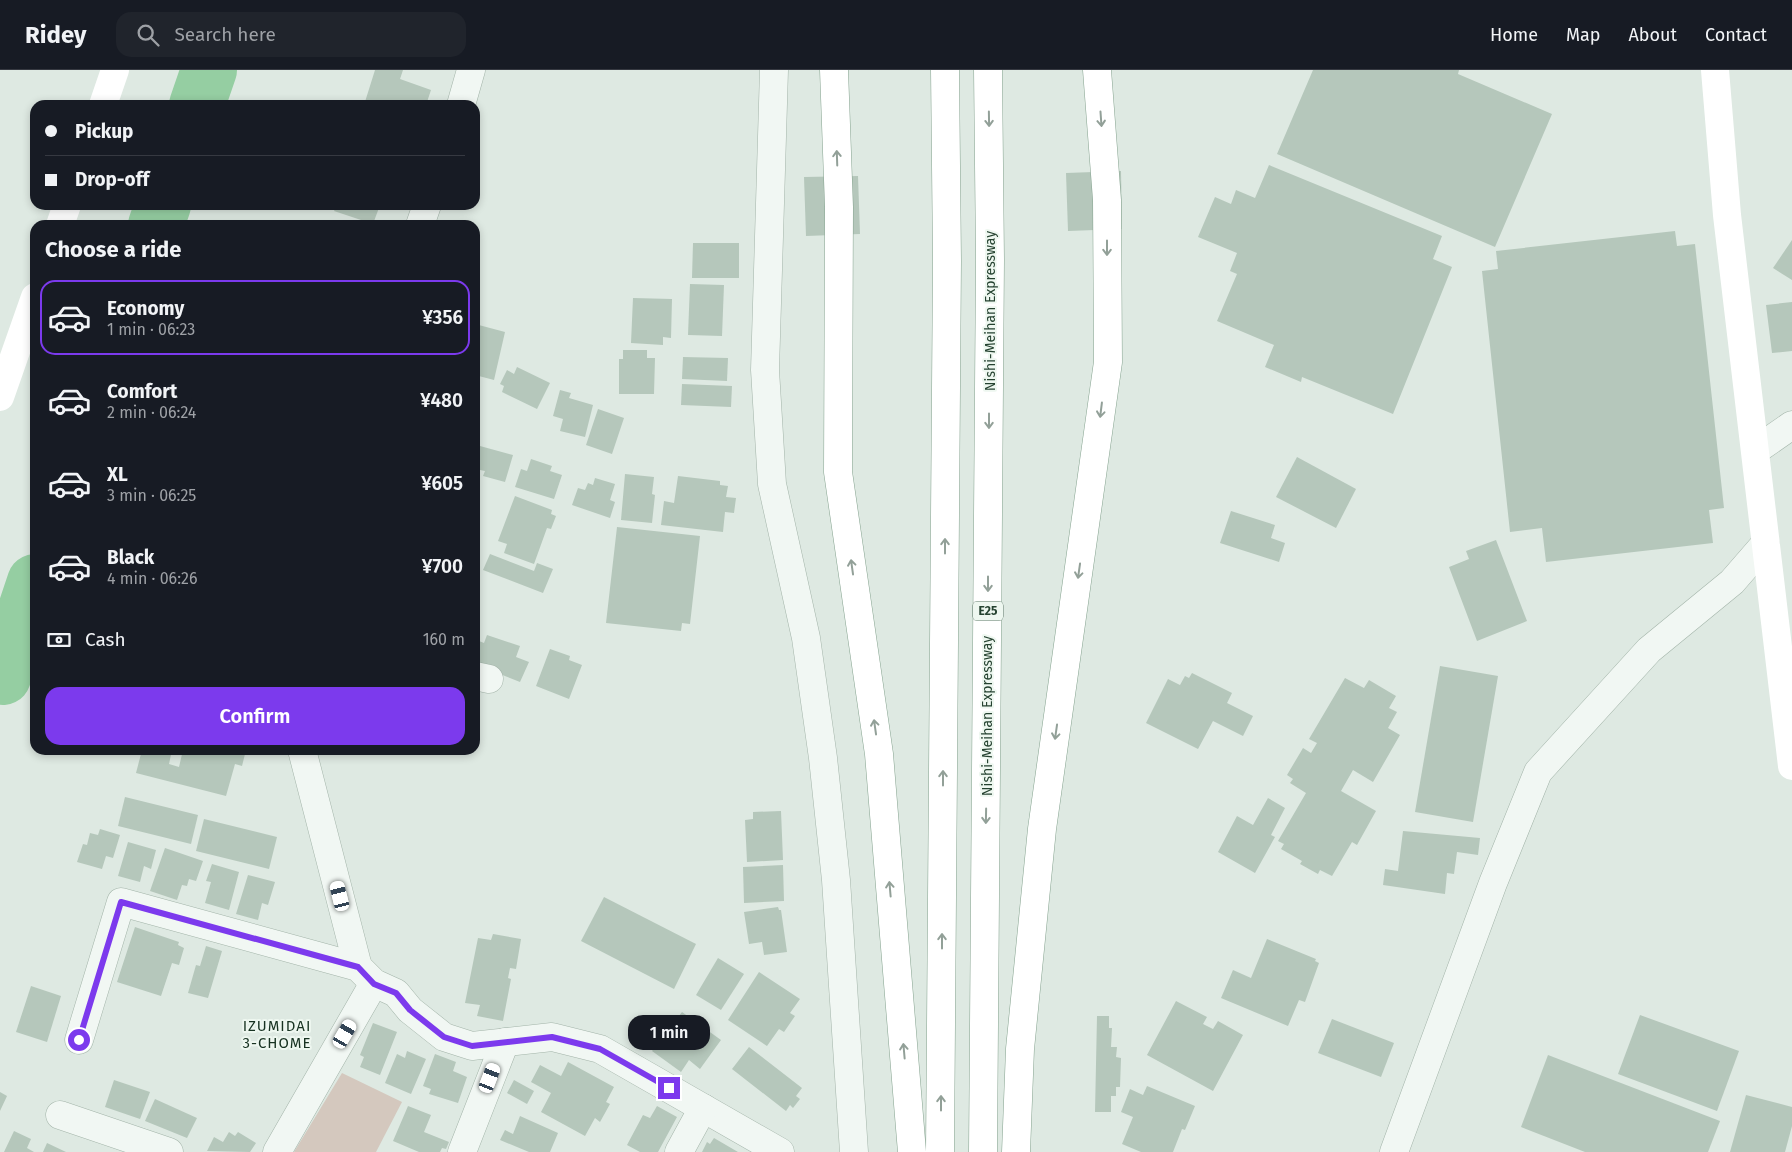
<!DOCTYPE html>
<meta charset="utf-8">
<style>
:root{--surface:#171b24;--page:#20242c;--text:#f1f3f6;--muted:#9ea1a6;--line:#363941;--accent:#7c3aed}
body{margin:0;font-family:"Fira Sans",sans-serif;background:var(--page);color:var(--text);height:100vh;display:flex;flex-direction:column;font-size:19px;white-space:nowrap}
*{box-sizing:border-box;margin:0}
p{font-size:16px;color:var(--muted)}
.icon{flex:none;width:28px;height:28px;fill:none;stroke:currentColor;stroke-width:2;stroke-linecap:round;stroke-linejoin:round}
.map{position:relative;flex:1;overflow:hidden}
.sheet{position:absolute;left:30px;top:150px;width:450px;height:535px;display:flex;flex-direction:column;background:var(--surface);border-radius:15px;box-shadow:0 2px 8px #0003}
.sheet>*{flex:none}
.guide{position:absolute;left:30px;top:30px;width:450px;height:110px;border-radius:15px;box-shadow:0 2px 8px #0003;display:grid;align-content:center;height:110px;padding:0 15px;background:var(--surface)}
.end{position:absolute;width:22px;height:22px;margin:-11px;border:6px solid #7c3aed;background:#fff;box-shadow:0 0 0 2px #fff}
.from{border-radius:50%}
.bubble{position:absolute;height:35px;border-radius:15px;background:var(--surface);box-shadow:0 2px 8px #0003;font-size:16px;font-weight:600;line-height:35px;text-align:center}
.car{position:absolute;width:15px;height:30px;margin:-15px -8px;border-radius:6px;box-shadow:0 0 4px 1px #0007;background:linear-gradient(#fff 24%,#345 0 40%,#fff 0 76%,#345 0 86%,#fff 0)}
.guide b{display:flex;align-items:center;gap:18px;height:48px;font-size:19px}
.guide b+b{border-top:1px solid var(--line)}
.guide i{width:12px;height:12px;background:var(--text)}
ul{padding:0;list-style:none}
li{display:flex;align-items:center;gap:15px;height:75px;margin:0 10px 8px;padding:0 5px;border:2px solid transparent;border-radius:15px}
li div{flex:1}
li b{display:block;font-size:19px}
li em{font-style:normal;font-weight:600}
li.active{border-color:var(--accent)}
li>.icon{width:45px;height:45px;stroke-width:1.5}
h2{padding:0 15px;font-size:22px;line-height:60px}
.pay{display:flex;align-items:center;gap:12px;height:55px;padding:0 15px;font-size:19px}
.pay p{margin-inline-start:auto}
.action{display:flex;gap:10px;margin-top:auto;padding:10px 15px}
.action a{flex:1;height:58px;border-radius:15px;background:var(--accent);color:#fff;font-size:20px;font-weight:600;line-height:58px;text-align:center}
header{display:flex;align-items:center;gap:30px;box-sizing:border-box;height:70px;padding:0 25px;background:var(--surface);border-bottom:1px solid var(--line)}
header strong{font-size:24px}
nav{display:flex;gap:28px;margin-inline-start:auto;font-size:18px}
.search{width:350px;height:45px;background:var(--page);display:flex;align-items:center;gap:12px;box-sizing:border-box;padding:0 18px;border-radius:15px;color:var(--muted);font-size:19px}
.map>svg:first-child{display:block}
.green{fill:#d4c8be}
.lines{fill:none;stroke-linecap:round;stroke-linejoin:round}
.river{stroke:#95cea2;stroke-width:56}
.building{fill:#b5c7bb}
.street-casing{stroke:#a3b4a9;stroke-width:29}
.highway-casing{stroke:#84a28e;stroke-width:29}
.street{stroke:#f1f7f3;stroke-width:28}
.secondary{stroke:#fff;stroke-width:28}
.highway{stroke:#fff;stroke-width:28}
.oneway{stroke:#92a098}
.route{stroke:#7c3aed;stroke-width:6}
.labels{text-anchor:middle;stroke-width:4;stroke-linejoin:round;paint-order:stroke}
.shield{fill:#eef7f0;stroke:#61786a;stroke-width:1}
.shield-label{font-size:12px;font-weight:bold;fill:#254230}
.street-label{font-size:14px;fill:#254230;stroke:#eef7f0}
.neighbourhood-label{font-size:15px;letter-spacing:1px;fill:#183322;stroke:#eef7f0}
</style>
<header>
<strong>Ridey</strong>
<div class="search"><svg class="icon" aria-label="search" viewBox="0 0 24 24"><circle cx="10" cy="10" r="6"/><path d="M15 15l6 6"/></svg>Search here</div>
<nav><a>Home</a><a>Map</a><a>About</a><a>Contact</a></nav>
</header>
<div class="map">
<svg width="1792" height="1082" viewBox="0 0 1792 1082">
<rect width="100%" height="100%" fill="#dee9e2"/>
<path class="green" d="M342,1003L402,1032L376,1082H294Z"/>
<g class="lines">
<g class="river">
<path d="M197,35L209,0"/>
<path d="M156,155L163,135"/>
<path d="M3,607L35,512"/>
</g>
</g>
<g class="building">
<path d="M375,0H403L400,9L431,20L426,35H364Z"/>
<path d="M1313,0H1459L1458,4L1552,44L1495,177L1277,84Z"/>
<path d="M1269,95L1442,166L1433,189L1452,197L1393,344L1302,307L1301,312L1265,297L1274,275L1217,251L1237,204L1230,201L1237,183L1198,167L1215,127L1231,134L1236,120L1255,128Z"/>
<path d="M1121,101L1122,159L1068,161L1066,103Z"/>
<path d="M858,106L860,164L806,166L804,107Z"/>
<path d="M337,135H380L373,154L334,141Z"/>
<path d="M1675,161L1677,176L1695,174L1724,438L1709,440L1713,473L1546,492L1542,458L1510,462L1482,201L1498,199L1496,181Z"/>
<path d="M1792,170V210L1773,198Z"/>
<path d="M693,173H739V208H692Z"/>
<path d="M690,214L724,215L722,266L688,265Z"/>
<path d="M633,228L672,229L671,268L663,267V275L631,273Z"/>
<path d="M1792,232V281L1772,283L1766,235Z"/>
<path d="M475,254L505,262L494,310L475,305Z"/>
<path d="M623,280H647V288H655L654,324H619V289H623Z"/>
<path d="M683,287L728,288L727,311L682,309Z"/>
<path d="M517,297L550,313L537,339L502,322L504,316L500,314L507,300L514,304Z"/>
<path d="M682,314L732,316L731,337L681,335Z"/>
<path d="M560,320L571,323L569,328L593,335L585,367L560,361L563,349L553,346Z"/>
<path d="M598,339L624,348L612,384L586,375Z"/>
<path d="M480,376L513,385L505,412L483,406L485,401L475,399Z"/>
<path d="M1297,387L1356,419L1336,458L1276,427Z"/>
<path d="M531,389L552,396L550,401L562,405L554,429L515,417L521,399L527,401Z"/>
<path d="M625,404L654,407L652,424L655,425L652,453L621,450Z"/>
<path d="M678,406L720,411V415L728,416L726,427L736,428L734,443L725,442L723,462L661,455L664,431L674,433Z"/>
<path d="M595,408L615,414L610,430L615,432L610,448L572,435L578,418L585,420L588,413L593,415Z"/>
<path d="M515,426L552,440L551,444L556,446L551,459L547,458L534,494L504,483L507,474L498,471Z"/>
<path d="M1231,441L1275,455L1271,468L1285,473L1279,492L1220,473Z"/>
<path d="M617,457L700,466L690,554L682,553L681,561L606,553Z"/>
<path d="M1496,470L1527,551L1477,571L1449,497L1469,489L1466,481Z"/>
<path d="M490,484L534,501L537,493L553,499L543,523L483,500Z"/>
<path d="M487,565L520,576L516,587L529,592L520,612L475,594V580L479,571L484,573Z"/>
<path d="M550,579L570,586L569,590L582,595L569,629L536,616Z"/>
<path d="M1440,596L1498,606L1473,752L1415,742Z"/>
<path d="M1192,603L1232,623L1227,633L1253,646L1243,666L1213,651L1198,679L1146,653L1168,609L1180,615L1185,606L1189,608Z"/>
<path d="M1345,608L1364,618L1369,610L1396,626L1389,638L1397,642L1388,658L1400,665L1373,712L1353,700L1341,721L1376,741L1357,775L1352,772L1332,806L1320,800L1318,804L1300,794L1302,791L1281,779L1284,774L1278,771L1306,723L1290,713L1293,709L1287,705L1303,678L1311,683L1317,673L1309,669Z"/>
<path d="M142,680H172L169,694L179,697L183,680H246L242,696L235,694L226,726L136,703Z"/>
<path d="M125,727L198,745L191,774L118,756Z"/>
<path d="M1268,728L1285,738L1271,765L1275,767L1255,803L1218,782L1237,746L1253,755Z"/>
<path d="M781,741L783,790L747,792L745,750L753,749V742Z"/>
<path d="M204,749L277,767L269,799L196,781Z"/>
<path d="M100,759L120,765L113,788L106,786L102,799L77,792L83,774L87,775L90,763L98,765Z"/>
<path d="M1403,761L1480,768L1478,785L1457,782L1454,804L1447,803L1445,824L1383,815L1385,799L1398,801Z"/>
<path d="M128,772L156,780L151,799L144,796L140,812L118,806Z"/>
<path d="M165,778L203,791L196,811L189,809L187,816L182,815L177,830L150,821Z"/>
<path d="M212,794L239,802L229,840L205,833L211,812L206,811Z"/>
<path d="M783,795L784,831L744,833L743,797Z"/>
<path d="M248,805L275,812L268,835L262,833L258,850L236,844Z"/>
<path d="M604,827L696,874L674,919L581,871Z"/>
<path d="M778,837L779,840H781L787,882L764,885L762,872L749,874L744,842Z"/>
<path d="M135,857L179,872L178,875L184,878L179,895L172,893L161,926L117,912Z"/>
<path d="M493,864L521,869L516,899L510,898L508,908L511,909L503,951L477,946L480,935L465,933L478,868L491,870Z"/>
<path d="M1267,869L1316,889L1315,891L1319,893L1305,932L1299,930L1288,956L1221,928L1233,900L1251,908Z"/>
<path d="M206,876L222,881L208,928L188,923L196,895L200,896Z"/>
<path d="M718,888L744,904L721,940L696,925Z"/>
<path d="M759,902L800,929L790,943L795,946L784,962L779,959L767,976L728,950Z"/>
<path d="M31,916L61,926L47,972L16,962Z"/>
<path d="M1176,931L1207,947L1203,954L1213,959L1218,951L1243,965L1213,1021L1147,985Z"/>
<path d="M682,942L721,970L700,999L689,990L681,1002L652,981Z"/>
<path d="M1640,945L1739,981L1717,1041L1618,1004Z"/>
<path d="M1097,946H1109V958H1112L1111,977H1117L1116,987L1121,988L1120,1017H1116V1026H1111V1042H1095Z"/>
<path d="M1332,949L1394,973L1381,1007L1318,983Z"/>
<path d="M373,953L397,962L380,1005L360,997L364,987L360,985Z"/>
<path d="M749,977L802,1018L796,1026L800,1029L793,1038L790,1035L786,1041L732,999Z"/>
<path d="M407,981L426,989L411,1024L385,1013L397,984L405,988Z"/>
<path d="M435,984L456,992L453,1001L467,1007L458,1033L429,1024L431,1019L423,1016Z"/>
<path d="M1548,985L1720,1051L1708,1082H1585L1521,1057Z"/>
<path d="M568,992L614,1017L606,1032L610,1034L600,1052L595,1048L585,1066L541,1042L551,1023L531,1012L540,995L561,1006Z"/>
<path d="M114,1010L150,1022L140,1049L105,1037Z"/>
<path d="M514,1010L534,1021L527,1034L507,1023Z"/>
<path d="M1147,1016L1195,1036L1185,1060L1182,1059L1173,1082H1141L1122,1074L1133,1047L1121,1042L1130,1019L1143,1025Z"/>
<path d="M0,1022L7,1026L0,1041Z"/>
<path d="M1746,1025L1792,1037V1056L1785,1082H1730Z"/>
<path d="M155,1029L197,1048L187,1068L145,1051Z"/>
<path d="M408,1036L431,1045L424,1062L449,1072L446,1079L442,1078L440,1082H419L393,1071Z"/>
<path d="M657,1036L677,1047L658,1082H640L627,1075L643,1045L650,1048Z"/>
<path d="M520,1046L558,1063L550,1082H529L500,1070L505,1060L513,1064Z"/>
<path d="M14,1061L31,1069L27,1078L34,1082H4Z"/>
<path d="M229,1062L235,1066L238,1062L256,1073L250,1082L207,1081L214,1067L223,1072Z"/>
<path d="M714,1068L738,1082H702L707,1072L710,1074Z"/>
<path d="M47,1073L66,1082H43Z"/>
</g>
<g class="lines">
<defs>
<g id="street">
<path d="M774,0L765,300L772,414L806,568L823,688L836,810L854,1082"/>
<path d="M461,35L471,0"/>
<path d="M420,155L427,135"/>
<path d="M1756,380L1792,355"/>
<path d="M475,606L489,609"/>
<path d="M302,680L358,897"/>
<path d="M79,970L121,832L358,897L374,913L396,923L410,940L444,967L472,976L552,967L600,979L780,1082"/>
<path d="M60,1045L169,1082"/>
<path d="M277,1082L374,913"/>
<path d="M462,1082L505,972"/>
<path d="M679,1082L703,1038"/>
<path d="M1394,1082L1493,813L1538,702L1649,580L1732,512L1765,474"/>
</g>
<g id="highway">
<path d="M834,0L839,137L838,402L879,684L912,1082"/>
<path d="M940,1082L947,191L945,0"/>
<path d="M983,1082L990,190L988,0"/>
<path d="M1016,1082L1020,979L1042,759L1108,292L1107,130L1097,0"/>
</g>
</defs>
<use href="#street" class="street-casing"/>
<use href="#highway" class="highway-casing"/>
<use href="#street" class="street"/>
<g class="secondary">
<path d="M1715,0L1727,145L1792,696"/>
<path d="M103,35L115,0"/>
<path d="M60,155L67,135"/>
<path d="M0,327L35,227"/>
</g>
<use href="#highway" class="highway"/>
</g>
<defs><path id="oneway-shaft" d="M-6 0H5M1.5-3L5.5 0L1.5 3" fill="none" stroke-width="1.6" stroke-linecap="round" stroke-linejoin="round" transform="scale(1.25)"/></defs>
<g class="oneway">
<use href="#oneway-shaft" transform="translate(989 49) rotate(89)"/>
<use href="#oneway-shaft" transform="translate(1101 49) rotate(86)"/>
<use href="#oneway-shaft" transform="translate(837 88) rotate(-92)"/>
<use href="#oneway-shaft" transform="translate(1107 178) rotate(90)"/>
<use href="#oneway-shaft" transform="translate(1101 340) rotate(97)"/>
<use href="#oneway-shaft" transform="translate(989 351) rotate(90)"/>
<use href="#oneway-shaft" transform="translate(945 476) rotate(-90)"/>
<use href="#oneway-shaft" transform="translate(852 497) rotate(-98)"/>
<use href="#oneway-shaft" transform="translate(1079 501) rotate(98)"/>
<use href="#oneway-shaft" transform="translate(988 514) rotate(90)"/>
<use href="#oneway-shaft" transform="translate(875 657) rotate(-98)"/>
<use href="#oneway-shaft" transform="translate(1056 662) rotate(98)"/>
<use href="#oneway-shaft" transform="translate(943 708) rotate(-90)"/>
<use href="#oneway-shaft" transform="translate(986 746) rotate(91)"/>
<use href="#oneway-shaft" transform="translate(890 819) rotate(-95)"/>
<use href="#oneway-shaft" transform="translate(942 871) rotate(-90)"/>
<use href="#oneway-shaft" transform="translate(904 981) rotate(-95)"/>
<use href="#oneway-shaft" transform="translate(941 1033) rotate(-90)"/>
</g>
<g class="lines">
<path class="route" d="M79,970L121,832L358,897L374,914L396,923L410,940L444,967L472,976L552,967L600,979L669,1018"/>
</g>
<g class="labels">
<rect class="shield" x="973" y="531.5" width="30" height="19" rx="4"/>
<g class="shield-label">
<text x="988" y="545">E25</text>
</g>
<g class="street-label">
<text transform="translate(990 241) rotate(-90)" y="5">Nishi-Meihan Expressway</text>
<text transform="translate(987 646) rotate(-90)" y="5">Nishi-Meihan Expressway</text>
</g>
<g class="neighbourhood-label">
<text x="277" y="961">IZUMIDAI<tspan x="277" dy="17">3-CHOME</tspan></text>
</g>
</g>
</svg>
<i class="end from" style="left:79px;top:970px"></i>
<i class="end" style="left:669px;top:1018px"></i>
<div class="bubble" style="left:628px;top:945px;width:82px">1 min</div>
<i class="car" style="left:340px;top:826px;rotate:346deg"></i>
<i class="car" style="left:345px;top:964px;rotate:30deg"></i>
<i class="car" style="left:490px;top:1008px;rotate:21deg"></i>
<div class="guide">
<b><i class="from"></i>Pickup</b>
<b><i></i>Drop-off</b>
</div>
<section class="sheet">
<h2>Choose a ride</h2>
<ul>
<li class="active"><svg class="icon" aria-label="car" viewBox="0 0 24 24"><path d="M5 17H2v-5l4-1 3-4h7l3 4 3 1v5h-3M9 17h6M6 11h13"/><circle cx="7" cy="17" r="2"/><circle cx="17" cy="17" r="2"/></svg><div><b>Economy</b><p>1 min · 06:23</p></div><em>¥356</em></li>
<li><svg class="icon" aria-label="car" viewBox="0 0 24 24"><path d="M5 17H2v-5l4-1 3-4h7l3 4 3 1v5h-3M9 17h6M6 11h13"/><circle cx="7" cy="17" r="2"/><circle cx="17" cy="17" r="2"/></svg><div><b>Comfort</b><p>2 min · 06:24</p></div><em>¥480</em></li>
<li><svg class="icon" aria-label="car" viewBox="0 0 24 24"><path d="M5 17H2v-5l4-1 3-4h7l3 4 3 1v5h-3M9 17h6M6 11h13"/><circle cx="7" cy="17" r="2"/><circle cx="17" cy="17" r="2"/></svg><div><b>XL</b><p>3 min · 06:25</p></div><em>¥605</em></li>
<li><svg class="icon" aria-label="car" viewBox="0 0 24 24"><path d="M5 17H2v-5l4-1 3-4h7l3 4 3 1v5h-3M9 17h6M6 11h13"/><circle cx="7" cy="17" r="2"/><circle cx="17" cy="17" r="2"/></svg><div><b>Black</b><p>4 min · 06:26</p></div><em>¥700</em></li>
</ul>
<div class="pay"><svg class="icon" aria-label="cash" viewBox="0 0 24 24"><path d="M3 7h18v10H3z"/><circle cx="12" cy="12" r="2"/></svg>Cash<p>160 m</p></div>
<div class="action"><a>Confirm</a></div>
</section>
</div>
